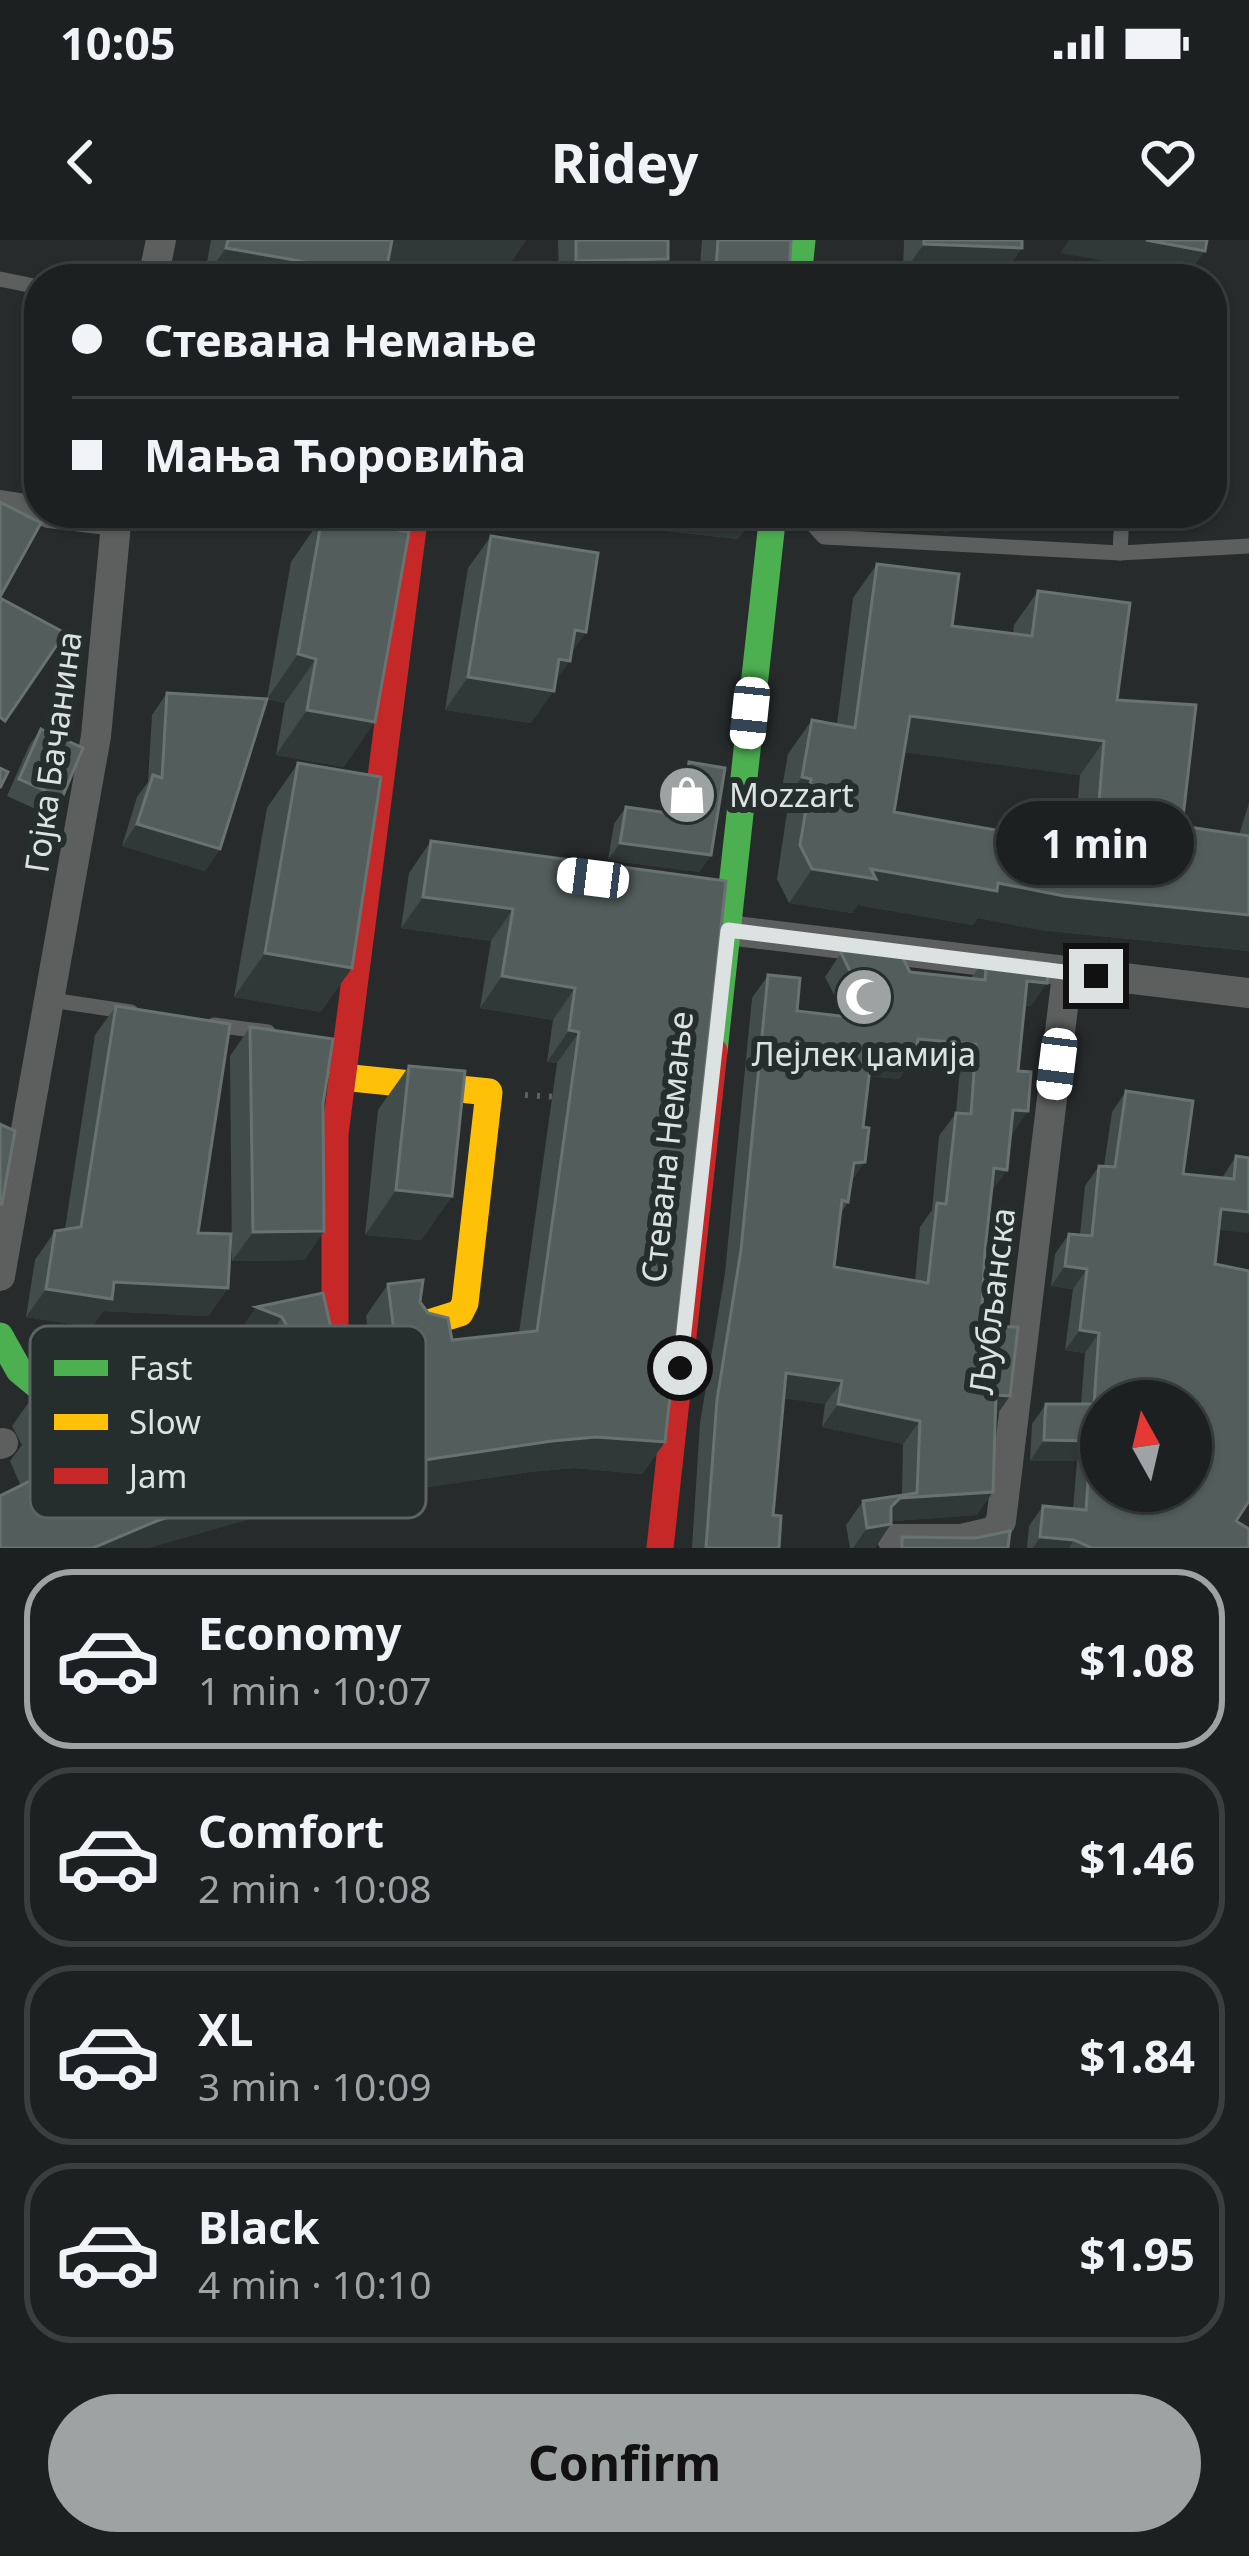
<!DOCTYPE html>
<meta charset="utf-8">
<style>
:root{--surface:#1d2020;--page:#2a2d2d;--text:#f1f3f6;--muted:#a0a3a5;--line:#3b3e3e;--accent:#9da2a2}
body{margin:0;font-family:"Noto Sans",sans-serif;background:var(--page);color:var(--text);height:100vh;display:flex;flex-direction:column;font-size:45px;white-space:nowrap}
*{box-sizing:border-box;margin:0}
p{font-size:39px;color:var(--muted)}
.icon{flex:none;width:66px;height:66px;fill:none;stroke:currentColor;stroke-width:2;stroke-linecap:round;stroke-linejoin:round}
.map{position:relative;height:1308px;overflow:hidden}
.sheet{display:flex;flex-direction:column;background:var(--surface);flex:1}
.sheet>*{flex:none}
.top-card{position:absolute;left:24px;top:24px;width:1203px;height:264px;border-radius:48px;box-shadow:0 3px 9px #0004,0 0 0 3px var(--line);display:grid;align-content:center;height:264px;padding:0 48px;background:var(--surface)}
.needle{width:78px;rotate:352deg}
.controls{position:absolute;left:1080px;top:1140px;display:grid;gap:24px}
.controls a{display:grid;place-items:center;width:132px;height:132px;border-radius:50%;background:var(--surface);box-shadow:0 3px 9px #0004,0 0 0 3px var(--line);font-size:60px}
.end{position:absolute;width:54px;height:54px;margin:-27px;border:15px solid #dce2e2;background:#111;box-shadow:0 0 0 6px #111}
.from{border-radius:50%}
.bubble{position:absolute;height:84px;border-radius:42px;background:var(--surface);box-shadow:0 3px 9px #0004,0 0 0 3px var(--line);font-size:39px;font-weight:700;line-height:84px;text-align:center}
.car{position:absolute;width:36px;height:72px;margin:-36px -18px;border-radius:15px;box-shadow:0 0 9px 3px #0007;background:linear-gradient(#fff 24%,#345 0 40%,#fff 0 76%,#345 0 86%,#fff 0)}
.top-card b{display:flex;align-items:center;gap:42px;height:114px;font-size:45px}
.top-card b+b{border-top:3px solid var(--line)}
.top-card i{width:30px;height:30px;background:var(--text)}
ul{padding:21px 0 0;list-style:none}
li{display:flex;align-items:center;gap:36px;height:180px;margin:0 24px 18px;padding:0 24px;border:6px solid var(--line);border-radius:48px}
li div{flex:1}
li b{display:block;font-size:45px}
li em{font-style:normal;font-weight:700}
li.selected{border-color:var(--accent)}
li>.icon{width:108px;height:108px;stroke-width:1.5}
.button{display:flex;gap:24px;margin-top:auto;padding:24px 48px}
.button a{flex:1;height:138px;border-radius:72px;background:var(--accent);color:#111;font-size:48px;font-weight:700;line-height:138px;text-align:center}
.status{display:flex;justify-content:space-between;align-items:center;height:84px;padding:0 60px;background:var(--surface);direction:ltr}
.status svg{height:33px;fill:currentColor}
header{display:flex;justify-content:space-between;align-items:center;height:156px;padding:0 48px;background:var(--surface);font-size:54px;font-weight:700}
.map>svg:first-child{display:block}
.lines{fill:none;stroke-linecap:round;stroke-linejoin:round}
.path{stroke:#5d6060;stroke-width:6;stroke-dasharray:3 9;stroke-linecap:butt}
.lane{stroke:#5d5f5f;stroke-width:15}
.street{stroke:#5d5f5f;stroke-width:30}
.fast{stroke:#4caf50;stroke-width:27}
.slow{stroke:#ffc107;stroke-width:27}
.jam{stroke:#c62828;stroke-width:27}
.wall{fill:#424d4b;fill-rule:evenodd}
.shaded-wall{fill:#303938}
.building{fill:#525d5c;stroke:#687271;stroke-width:3;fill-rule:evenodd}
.route{stroke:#dce2e2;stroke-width:15}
.labels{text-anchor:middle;stroke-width:12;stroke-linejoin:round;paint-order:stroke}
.street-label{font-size:33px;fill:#dce2e2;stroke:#252d2d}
.poi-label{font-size:33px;fill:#dce2e2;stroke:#252d2d;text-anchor:start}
.key{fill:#252d2d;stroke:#5c6363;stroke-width:3}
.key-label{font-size:33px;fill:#dce2e2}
</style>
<div class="status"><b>10:05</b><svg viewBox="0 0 49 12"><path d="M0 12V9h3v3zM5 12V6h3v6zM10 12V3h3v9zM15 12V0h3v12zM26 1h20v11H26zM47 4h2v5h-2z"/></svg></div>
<header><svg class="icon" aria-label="back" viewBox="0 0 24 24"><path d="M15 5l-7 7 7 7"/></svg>Ridey<svg class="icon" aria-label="heart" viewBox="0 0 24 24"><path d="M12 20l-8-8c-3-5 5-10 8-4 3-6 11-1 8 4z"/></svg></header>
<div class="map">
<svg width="1249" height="1308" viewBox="0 0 1249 1308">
<rect width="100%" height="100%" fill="#272b2b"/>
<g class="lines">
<path class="path" d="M525,855L559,857"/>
<g class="lane">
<path d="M0,39L39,47"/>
<path d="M802,273L824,297L1120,313L1122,273"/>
<path d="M1120,313L1249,306"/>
<path d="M51,760L131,772"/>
<path d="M214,785L268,792"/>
</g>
<g class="street">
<path d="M153,39L161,0"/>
<path d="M0,265L39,271"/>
<path d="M49,273L117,281"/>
<path d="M727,690L1249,753"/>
<path d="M0,1036L96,496L117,273"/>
<path d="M0,1204L3,1203"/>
<path d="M892,1299H961L995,1291L1001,1281L1067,734"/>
</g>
<g class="fast">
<path d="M798,39L802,0"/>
<path d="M714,811L773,273"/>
<path d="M0,1096L19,1130L71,1173L110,1159"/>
</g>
<g class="slow">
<path d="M342,837L489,852L465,1063L460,1073L422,1085"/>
<path d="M171,1144L242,1127"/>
</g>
<g class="jam">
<path d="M335,1105V894L415,273"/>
<path d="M660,1308L714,811"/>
</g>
</g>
<g class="wall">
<path d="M211,0H526L504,32L388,22L383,39H204Z"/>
<path d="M558,0H668L655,39H559Z"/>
<path d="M702,0H791L789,35L786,39H699Z"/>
<path d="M904,0H1022V8L1001,37L903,33Z"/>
<path d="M661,273H756L738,299L659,290Z"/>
<path d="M322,277L344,527L276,515L285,463L267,459L291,322Z"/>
<path d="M491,296L586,392L571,413L531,483L445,470L468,328Z"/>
<path d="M877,324L952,386L1013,394L1014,385L1038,351L1117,460L1182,586L1239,595L1249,563V711L1040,690L978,678L973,685L858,665L852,673L789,663L777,639L787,572L778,571L788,514L812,480L837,484L853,358ZM904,512L1080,535L1076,582L1035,572L1019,595L894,572Z"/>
<path d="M167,453L220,609L205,631L122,606L137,557L148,542L152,475Z"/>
<path d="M41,489L62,558L51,576L7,556L29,506Z"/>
<path d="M689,522L711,615L699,632L608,620L614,584L626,567L672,574L677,539Z"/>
<path d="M298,523L321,772L234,757L267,568Z"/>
<path d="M431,601L726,641L665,1202L642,1234L574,1228L529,1232L288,1268L148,1308H0L21,1246L10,1221L22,1205L12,1186L34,1155L92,1204L122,1195L118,1183L134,1161L129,1143L151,1111L175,1131L205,1143L263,1131L266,1126V1120L260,1109L234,1099L323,1053L337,1115L370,1111L366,1076L388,1044L420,1062L452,1100L519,1093L557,823L547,822L553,780L480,768L491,701L401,688L409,633Z"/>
<path d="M841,713L910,732L971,738L987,716L1031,766H1025L1018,831L1028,871L1010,894L1007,930L991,951L985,1010L981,1086L996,1176L977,1275L891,1281L875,1308H850L846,1285L863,1261L902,1255L903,1204L822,1187L825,1164L783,1158L773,1275L779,1308H692L700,1183L725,1033L752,758L768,735L797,771L845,776L825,737ZM910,823L960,828L956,873L939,896L932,970L920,987L915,1041L834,1027L841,973L848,962L851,941L865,922L863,887L869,836L899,839Z"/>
<path d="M116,766L198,993L228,1048L208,1076L103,1071L92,1087L26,1077L35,1020L55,991L65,989L95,795Z"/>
<path d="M250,787L323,864L324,991L304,1020L232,1021L230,816Z"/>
<path d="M409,826L452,956L421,1000L365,995L378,870Z"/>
<path d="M1126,851L1183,934L1222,938L1236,916L1249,918L1219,990L1215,1024L1236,1281L1249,1308H1027L1029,1286L1043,1266L1073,1269L1077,1221H1030L1032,1184L1046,1164H1081L1085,1113L1065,1110L1073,1049L1051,1046L1055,1014L1069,994L1080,995L1085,946L1099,926H1104L1112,872Z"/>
</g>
<g class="shaded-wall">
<path d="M386,0H526L504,32L372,21Z"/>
<path d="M1069,0H1146L1205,11L1187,36L1060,13Z"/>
<path d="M924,4L1022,8L1001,37L903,33Z"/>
<path d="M226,8L385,36L383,39H204Z"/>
<path d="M668,19L655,39H563L576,21Z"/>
<path d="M716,30L789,35L786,39H709Z"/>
<path d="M671,273H749L755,274L738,299L659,290Z"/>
<path d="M865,273H961L948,292L859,282Z"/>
<path d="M575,390L586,392L566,420L570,421L549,450L554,451L531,483L445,470L468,437Z"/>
<path d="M298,414L316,419L285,463L267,459Z"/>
<path d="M307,470L375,482L344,527L276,515Z"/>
<path d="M910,476L1104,501L1080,535L886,510Z"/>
<path d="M802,537L811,539L787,572L778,571Z"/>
<path d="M137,584L220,609L205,631L122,606Z"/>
<path d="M620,603L711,615L699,632L608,620Z"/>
<path d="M812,629H871L1249,675V711L1040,690L978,678L973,685L858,665L852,673L789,663Z"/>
<path d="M423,657L513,669L491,701L401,688Z"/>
<path d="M265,713L352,728L321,772L234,757Z"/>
<path d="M502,736L575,748L553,780L480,768Z"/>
<path d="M1027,741L1047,743L1031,766L1011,764Z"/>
<path d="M569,790L579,792L557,823L547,822Z"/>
<path d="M918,799L976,804L960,828L910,823L899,839L855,834L872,811Z"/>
<path d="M1013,870L1028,871L1012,895L996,893Z"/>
<path d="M865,922L848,945L854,923Z"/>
<path d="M994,928L1007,930L990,953Z"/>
<path d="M396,950L452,956L421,1000L365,995Z"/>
<path d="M1221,969L1249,972V993L1207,989Z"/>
<path d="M324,991L304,1020L232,1021L253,992Z"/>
<path d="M1065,1026L1087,1029L1073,1049L1051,1046Z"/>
<path d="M114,1042L228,1048L208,1076L103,1071L92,1087L26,1077L46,1049Z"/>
<path d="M256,1067L282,1077L260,1109L234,1099Z"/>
<path d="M1080,1090L1099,1093L1085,1113L1065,1110Z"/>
<path d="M786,1133L842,1141L825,1164L769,1156Z"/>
<path d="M996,1155L1010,1156L994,1179Z"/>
<path d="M838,1164L920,1181L903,1204L822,1187Z"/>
<path d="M596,1197L665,1202L642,1234L574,1228L529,1232L288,1268L148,1308H93L159,1280L310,1237L552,1201Z"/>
<path d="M1044,1200L1091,1201L1077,1221H1030Z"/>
<path d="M993,1252L977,1275L883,1282L891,1284L875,1308H853L867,1288L900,1258Z"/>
<path d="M1040,1297L1074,1300L1069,1308H1033Z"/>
</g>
<g class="building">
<path d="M228,0H392L385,36L226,8Z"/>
<path d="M576,0H668V19L576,21Z"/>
<path d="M718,0H791L789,35L716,30Z"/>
<path d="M924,0H1022V8L924,4Z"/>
<path d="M1146,0H1207L1205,11Z"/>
<path d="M0,262L41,283L0,357Z"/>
<path d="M322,277L409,292L375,482L307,470L316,419L298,414Z"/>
<path d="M491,296L598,313L586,392L575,390L570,421L559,419L554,451L468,437Z"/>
<path d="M877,324L959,334L952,386L1032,396L1038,351L1130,363L1117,460L1196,465L1182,586L1249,596V675L1064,656L998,643L997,651L871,629L876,639L812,629L800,605L811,539L802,537L812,480L855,488ZM910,476L1104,501L1097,587L1035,572L1029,596L894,572Z"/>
<path d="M2,359L65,393L5,481L0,477V363Z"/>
<path d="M167,453L267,459L220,609L137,584L153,535L162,538Z"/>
<path d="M41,489L83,508L62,558L19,539Z"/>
<path d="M689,522L725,528L711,615L620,603L626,567L682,575Z"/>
<path d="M298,523L381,537L352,728L265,713Z"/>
<path d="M0,528L8,532L0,548Z"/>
<path d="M431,601L726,641L665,1202L596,1197L552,1201L310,1237L159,1280L93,1308H0V1256L50,1231L32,1189L44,1174L34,1155L56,1146L74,1159L92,1204L152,1186L140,1152L157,1133L151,1111L169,1106L175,1131L203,1136L205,1143L272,1129L270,1120L288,1104V1088L282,1077L256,1067L323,1053L337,1115L396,1108L388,1044L423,1040L420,1062L428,1073L448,1078L452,1100L537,1091L579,792L569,790L575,748L502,736L513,669L423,657Z"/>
<path d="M866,701L896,705L910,732L985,740L987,716L1049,723L1047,743L1027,741L1018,831L1031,832L1028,871L1013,870L1007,930L994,928L985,1010L981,1086L1018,1087L1010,1156L996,1155L993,1252L900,1258L891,1267V1284L867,1288L863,1261L917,1253L920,1181L838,1164L842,1141L786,1133L773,1275L781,1276L779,1308H706L717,1160L741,1010L768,735L800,738L797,771L874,780L841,713ZM918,799L976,804L971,874L956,873L946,964L937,963L928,1043L834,1027L842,960L848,962L854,923L865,922L869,888L863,887L872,811L916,815Z"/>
<path d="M116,766L230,784L198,993L231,994L228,1048L114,1042L112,1059L46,1049L55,991L81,987Z"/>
<path d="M250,787L333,799L323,864L324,991L253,992Z"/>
<path d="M409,826L465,831L452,956L396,950Z"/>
<path d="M1126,851L1193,861L1183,934L1234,939L1236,916L1249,918V972L1221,969L1215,1024L1249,1031V1261L1236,1281L1249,1289V1308H1092L1074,1300L1040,1297L1043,1266L1086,1270L1091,1201L1044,1200L1045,1176L1046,1164H1094L1099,1093L1080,1090L1087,1029L1065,1026L1069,994L1092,996L1099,926L1115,927ZM1101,1161H1191V1251H1101Z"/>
<path d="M0,884L15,891L2,964H0Z"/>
<path d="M1010,1291L1008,1308H902V1297L976,1298Z"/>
</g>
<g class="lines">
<path class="route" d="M680,1128L728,690L1096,736"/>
</g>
<defs>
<symbol id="shop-disc" viewBox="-11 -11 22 22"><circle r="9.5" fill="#9da2a2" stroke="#252d2d"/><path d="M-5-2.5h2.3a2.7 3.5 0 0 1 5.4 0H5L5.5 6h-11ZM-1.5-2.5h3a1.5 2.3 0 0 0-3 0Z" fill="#fff"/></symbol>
<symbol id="mosque-disc" viewBox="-11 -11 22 22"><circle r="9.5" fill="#9da2a2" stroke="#252d2d"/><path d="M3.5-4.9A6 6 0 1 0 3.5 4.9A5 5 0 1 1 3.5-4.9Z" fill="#fff"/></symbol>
</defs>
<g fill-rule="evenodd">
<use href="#shop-disc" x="654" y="522" width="66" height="66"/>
<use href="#mosque-disc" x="831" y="724" width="66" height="66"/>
</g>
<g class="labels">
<g class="street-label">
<text transform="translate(53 512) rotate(-82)" y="12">Гојка Бачанина</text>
<text transform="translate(667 907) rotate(-84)" y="12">Стевана Немање</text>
<text transform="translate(992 1061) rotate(-83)" y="12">Љубљанска</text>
</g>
<g class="poi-label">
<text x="729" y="567">Mozzart</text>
<text x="864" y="826" text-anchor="middle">Лејлек џамија</text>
</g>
</g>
<rect x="30" y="1086" width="396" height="192" rx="18" class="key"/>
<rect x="54" y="1120" width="54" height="16" fill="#4caf50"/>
<rect x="54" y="1174" width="54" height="16" fill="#ffc107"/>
<rect x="54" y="1228" width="54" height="16" fill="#c62828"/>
<g class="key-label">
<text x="129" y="1140">Fast</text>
<text x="129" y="1194">Slow</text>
<text x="129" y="1248">Jam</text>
</g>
</svg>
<div class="controls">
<a><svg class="needle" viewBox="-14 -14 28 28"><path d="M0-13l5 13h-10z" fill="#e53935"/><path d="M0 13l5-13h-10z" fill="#a0a3a5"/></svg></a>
</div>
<i class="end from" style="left:680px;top:1128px"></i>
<i class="end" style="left:1096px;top:736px"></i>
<div class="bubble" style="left:996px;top:561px;width:198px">1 min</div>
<i class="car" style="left:750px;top:473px;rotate:186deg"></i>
<i class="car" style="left:593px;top:638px;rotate:277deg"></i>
<i class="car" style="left:1057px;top:824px;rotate:187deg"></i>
<div class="top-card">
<b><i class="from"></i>Стевана Немање</b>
<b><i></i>Мања Ћоровића</b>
</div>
</div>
<section class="sheet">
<ul>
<li class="selected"><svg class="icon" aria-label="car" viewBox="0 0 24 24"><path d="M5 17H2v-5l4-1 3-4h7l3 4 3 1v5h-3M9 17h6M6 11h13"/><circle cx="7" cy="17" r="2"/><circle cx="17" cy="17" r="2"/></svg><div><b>Economy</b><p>1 min · 10:07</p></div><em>$1.08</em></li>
<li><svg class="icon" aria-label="car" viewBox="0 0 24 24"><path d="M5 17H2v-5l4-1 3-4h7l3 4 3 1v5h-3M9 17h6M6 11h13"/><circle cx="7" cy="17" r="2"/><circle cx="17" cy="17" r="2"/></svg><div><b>Comfort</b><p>2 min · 10:08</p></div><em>$1.46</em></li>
<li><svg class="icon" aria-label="car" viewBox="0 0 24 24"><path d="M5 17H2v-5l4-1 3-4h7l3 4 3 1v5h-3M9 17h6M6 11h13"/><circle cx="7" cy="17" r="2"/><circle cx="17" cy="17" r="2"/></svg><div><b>XL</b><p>3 min · 10:09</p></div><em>$1.84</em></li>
<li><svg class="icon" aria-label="car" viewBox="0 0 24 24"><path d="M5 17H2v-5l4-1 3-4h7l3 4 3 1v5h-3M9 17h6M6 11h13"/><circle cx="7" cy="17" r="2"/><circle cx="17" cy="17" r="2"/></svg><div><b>Black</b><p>4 min · 10:10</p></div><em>$1.95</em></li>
</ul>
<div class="button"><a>Confirm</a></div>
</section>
